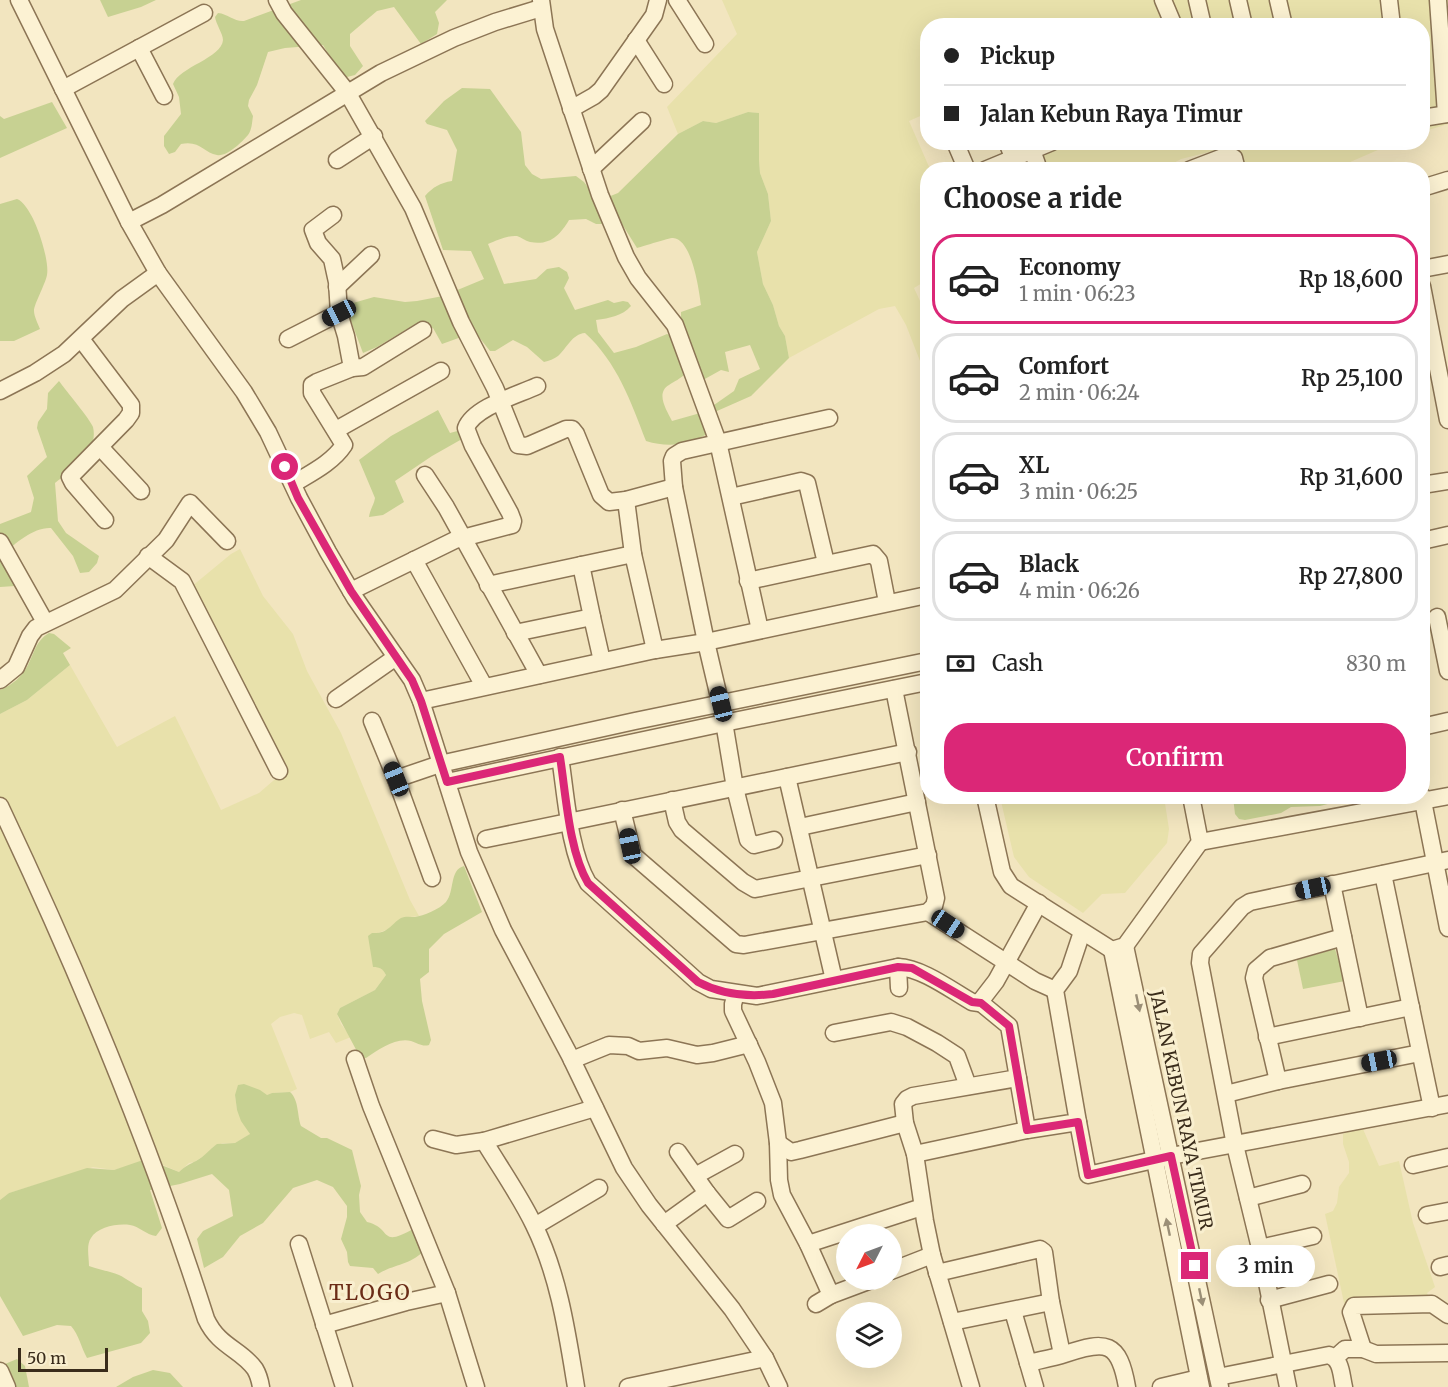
<!DOCTYPE html>
<meta charset="utf-8">
<style>
:root{--surface:#fff;--page:#f6f6f6;--text:#222;--muted:#767676;--line:#e0e0e0;--accent:#db2777}
body{margin:0;font-family:Merriweather,serif;background:var(--page);color:var(--text);height:100vh;display:flex;flex-direction:column;font-size:22px;white-space:nowrap}
*{box-sizing:border-box;margin:0}
p{font-size:20px;color:var(--muted)}
.icon{flex:none;width:33px;height:33px;fill:none;stroke:currentColor;stroke-width:2;stroke-linecap:round;stroke-linejoin:round}
.map{position:relative;flex:1;overflow:hidden}
.sheet{position:absolute;left:920px;top:162px;width:510px;height:642px;display:flex;flex-direction:column;background:var(--surface);border-radius:24px;box-shadow:0 6px 24px #0002}
.sheet>*{flex:none}
.banner{position:absolute;left:920px;top:18px;width:510px;height:132px;border-radius:24px;box-shadow:0 6px 24px #0002;display:grid;align-content:center;height:132px;padding:0 24px;background:var(--surface)}
.needle{width:39px;rotate:228deg}
.fabs{position:absolute;left:836px;top:1224px;display:grid;gap:12px}
.fabs a{display:grid;place-items:center;width:66px;height:66px;border-radius:50%;background:var(--surface);box-shadow:0 6px 24px #0002;font-size:30px}
.scale{position:absolute;left:18px;bottom:15px;width:90px;box-sizing:border-box;padding-left:6px;border:3px solid #3a2c1b;border-top:0;font-size:16px;line-height:21px;white-space:nowrap;color:#3a2c1b;-webkit-text-stroke:4px #f9efcf;paint-order:stroke}
.end{position:absolute;width:27px;height:27px;margin:-14px;border:8px solid #db2777;background:#fff;box-shadow:0 0 0 3px #fff}
.from{border-radius:50%}
.bubble{position:absolute;height:42px;border-radius:21px;background:var(--surface);box-shadow:0 6px 24px #0002;font-size:20px;font-weight:600;line-height:42px;text-align:center}
.car{position:absolute;width:18px;height:36px;margin:-18px -9px;border-radius:8px;box-shadow:0 0 4px 2px #0007;background:linear-gradient(#222 24%,#8ab4d8 0 40%,#222 0 76%,#8ab4d8 0 86%,#222 0)}
.banner b{display:flex;align-items:center;gap:21px;height:57px;font-size:22px}
.banner b+b{border-top:2px solid var(--line)}
.banner i{width:15px;height:15px;background:var(--text)}
ul{padding:0;list-style:none}
li{display:flex;align-items:center;gap:18px;height:90px;margin:0 12px 9px;padding:0 12px;border:3px solid var(--line);border-radius:24px}
li div{flex:1}
li b{display:block;font-size:22px}
li em{font-style:normal;font-weight:600}
li.on{border-color:var(--accent)}
li>.icon{width:54px;height:54px;stroke-width:1.5}
h2{padding:0 24px;font-size:27px;line-height:72px}
.pay{display:flex;align-items:center;gap:15px;height:66px;padding:0 24px;font-size:22px}
.pay p{margin-inline-start:auto}
.action{display:flex;gap:12px;margin-top:auto;padding:12px 24px}
.action a{flex:1;height:69px;border-radius:24px;background:var(--accent);color:#fff;font-size:24px;font-weight:600;line-height:69px;text-align:center}
.map>svg:first-child{display:block}
.farmland{fill:#e8e1ab}
.green{fill:#c7d192;fill-rule:evenodd}
.lines{fill:none;stroke-linecap:round;stroke-linejoin:round}
.minor-casing{stroke:#8c7555;stroke-width:19}
.minor{stroke:#fcf2d3;stroke-width:16}
.oneway{fill:#9b8f77}
.route{stroke:#db2777;stroke-width:8}
.labels{text-anchor:middle;stroke-width:6;stroke-linejoin:round;paint-order:stroke}
.street-label{font-size:18px;fill:#3a2c1b;stroke:#f9efcf}
.quarter-label{font-size:21px;letter-spacing:1.5px;fill:#6b2c17;stroke:#f9efcf}
</style>
<div class="map">
<svg width="1448" height="1387" viewBox="0 0 1448 1387">
<rect width="100%" height="100%" fill="#f2e5bf"/>
<g class="farmland">
<path d="M722,0H1448V124L1422,132V26H927V113L909,121L930,169L927,170V280L914,288L927,316V379L906,325L895,306L879,309L789,358L785,336L779,326L773,305L763,284L757,252L771,221L768,194L760,173L759,160V113L748,112L716,123L703,121L678,134L667,107L737,34Z"/>
<path d="M1073,143H1394L1334,169H1247L1240,157L1232,151L1221,149L1181,159L1163,169L1007,170Z"/>
<path d="M240,549L263,596L293,634L307,671L341,733L410,900L419,916L402,918L391,928L378,933H372L378,967L383,970L386,975L375,990L340,1008L337,1014L341,1024L351,1037L336,1043L329,1032L310,1039L302,1015L294,1013L280,1017L271,1024L297,1089L290,1092L272,1093L267,1095H235L237,1110L250,1134L245,1138L235,1143H223L213,1147L210,1152L194,1162L189,1163L179,1172L163,1165L125,1167L114,1170L93,1167L9,1193L0,1200V714L27,700L70,665L117,747L175,716L221,810L259,793L288,768L191,587L231,554Z"/>
<path d="M1000,797H1164L1169,829L1167,843L1125,893L1102,894L1083,913L1029,877L1014,857Z"/>
<path d="M1355,1128L1363,1129L1379,1166L1399,1161L1413,1223L1435,1287L1427,1293L1430,1300L1348,1306L1344,1303L1325,1214L1333,1211L1337,1203L1339,1187L1349,1173V1162L1343,1144V1134Z"/>
</g>
<g class="green">
<path d="M100,0H156L141,7L108,17Z"/>
<path d="M301,0H447L435,12L439,23L437,34L421,44L394,7L377,11L350,34V46L363,66L355,75L343,78L323,45L285,48L268,52L257,85L249,100L248,106L253,116C252,122 252,130 248,135C242,142 227,157 217,155C204,153 200,140 181,144L175,152L169,154L164,146V136L181,114L179,97L173,84C179,67 222,58 223,40C223,34 216,24 215,17L218,13C228,14 235,22 244,21Z"/>
<path d="M462,88L490,89L521,132L525,165L532,174L541,179L576,176L584,182L598,201L618,193L678,134L703,121L716,123L748,112L759,113V160L760,173L768,194L771,221L757,252L763,284L773,305L779,326L785,336L789,358L751,396L717,411L716,428C694,444 672,449 646,441C631,402 617,362 585,333C572,334 567,348 558,356C554,359 549,361 544,362L527,347L513,340L495,351H490L475,332L442,344L433,328L417,323L377,347L363,353L348,313L353,303L374,297L405,302L417,301L443,296L484,279L471,251L443,250L425,196C433,187 440,183 452,181L457,150L447,130L427,124L425,121L444,101ZM586,219L596,224H622L637,248C645,246 668,238 673,238C692,239 699,290 701,305L681,312V322L703,380L721,370L729,372L725,352L750,345L760,369L739,379L734,391L714,405L711,410L672,421C667,411 655,393 669,385C675,381 680,379 685,374L671,336L667,334L636,347L614,353L598,332L596,320C610,318 622,316 631,306L628,302L623,301L614,303L608,300L575,310L564,288L569,278L567,272L559,267L547,269L536,279L504,284L488,244C496,241 508,235 517,236C521,237 525,241 530,242C550,246 560,235 569,220Z"/>
<path d="M52,102L67,128L0,158V116L4,119Z"/>
<path d="M17,199C33,205 50,259 47,275C45,285 34,304 34,311C34,316 38,324 40,329L14,341H0V204Z"/>
<path d="M59,381C66,391 90,419 93,427C99,452 71,470 55,483L58,521L66,533L99,556L97,563L89,572L80,573L73,556L51,528C34,527 15,543 3,555L15,586L0,587V524L31,512L34,498L27,476L47,457L37,428L38,422L47,409L48,393Z"/>
<path d="M438,410L450,433L461,430L462,439L432,456L395,481L404,502L383,515L369,517C370,509 374,505 375,498L359,460L391,436Z"/>
<path d="M49,633L54,634L71,648L63,653L70,665L27,700L0,714V690C12,685 22,677 28,665C35,651 36,641 49,633Z"/>
<path d="M1233,797L1234,796L1372,797L1343,800L1320,806L1291,807L1281,813L1245,820L1239,819L1235,814Z"/>
<path d="M464,866L482,912L444,934L429,949V972L420,979L422,1001L431,1040L429,1045C422,1047 418,1043 411,1041C396,1037 378,1050 366,1058L360,1057L337,1014L340,1008L375,990L386,975C383,969 380,967 373,967L368,936L372,933C388,934 390,925 401,918C405,916 411,917 415,917C423,916 440,909 446,902C455,891 449,870 464,866Z"/>
<path d="M1335,949L1345,981L1303,989L1297,960Z"/>
<path d="M244,1084L260,1090L267,1095L272,1093L290,1092C299,1100 297,1115 301,1126L321,1138H327L352,1150L361,1186L359,1195L360,1212L367,1222C393,1228 378,1249 415,1228L424,1251C408,1266 394,1264 378,1274L373,1268L350,1266L348,1262L347,1252L341,1239L347,1217V1206L333,1187L317,1180L293,1188L263,1223L240,1236L223,1257L204,1268L197,1239L203,1231L233,1216L229,1190L212,1174L180,1184L150,1190L162,1228L156,1236C146,1235 139,1226 130,1225C118,1223 97,1227 91,1238C86,1245 89,1257 89,1266C99,1270 110,1271 119,1275C126,1278 134,1285 142,1288V1311L148,1321L150,1333L141,1343L87,1358C81,1347 79,1335 71,1326L57,1325L23,1336L0,1296V1200L9,1193L87,1168L114,1170L146,1159L179,1172C185,1166 190,1164 196,1161C205,1156 210,1149 217,1144L235,1143L250,1134L241,1121L237,1110L235,1095L238,1085Z"/>
<path d="M17,1359L25,1366L29,1387H16L5,1364Z"/>
<path d="M153,1370L170,1373L183,1387H116L133,1377Z"/>
</g>
<g class="lines">
<defs>
<g id="minor">
<path d="M19,0L129,222L158,273L244,392L268,432L299,498L328,552L355,598L412,680L421,701L469,852L503,930L570,1056L624,1168L649,1205L732,1309L765,1358L779,1387"/>
<path d="M277,0L284,13L347,92L413,208L461,322L495,388L518,445L527,446L566,429H572L576,434L601,495L609,502L626,500L674,487"/>
<path d="M541,0L545,29L600,195L626,257L638,278L675,325L718,442L760,630"/>
<path d="M677,0L705,44"/>
<path d="M1163,0L1174,26"/>
<path d="M1197,0L1203,26"/>
<path d="M1238,0L1244,26"/>
<path d="M1278,0L1284,26"/>
<path d="M1389,0L1392,26"/>
<path d="M1438,0L1446,114"/>
<path d="M636,40L664,84"/>
<path d="M139,48L164,96"/>
<path d="M63,89L204,13"/>
<path d="M571,109L594,96L601,90L654,15L658,0"/>
<path d="M1422,118L1448,114"/>
<path d="M955,142L967,170"/>
<path d="M1007,142L1013,157"/>
<path d="M1032,150L1039,170"/>
<path d="M337,160L374,136"/>
<path d="M591,169L642,121"/>
<path d="M985,170L1052,142"/>
<path d="M1189,170L1228,155L1234,158L1237,170"/>
<path d="M1422,188L1448,180"/>
<path d="M129,222L162,205L381,73L454,38L495,22L541,8"/>
<path d="M1422,269L1448,264"/>
<path d="M1422,286L1448,420"/>
<path d="M337,287L371,255"/>
<path d="M81,339L131,405V413L126,420L70,477L73,483L105,520"/>
<path d="M288,339L339,313"/>
<path d="M352,368L363,367L423,330"/>
<path d="M0,391L35,373L64,354L122,299L158,273"/>
<path d="M336,430L441,371"/>
<path d="M100,447L141,491"/>
<path d="M425,475L446,507L539,675"/>
<path d="M293,484C311,473 332,463 344,445L312,393V385L317,382L352,368L346,336L339,313L337,282L332,259L318,243L313,230L333,215"/>
<path d="M1422,485L1448,481"/>
<path d="M731,497L801,481L807,483L826,563"/>
<path d="M626,500L633,554L655,650"/>
<path d="M1422,541L1448,535"/>
<path d="M0,542L45,622"/>
<path d="M148,556L182,581L279,771"/>
<path d="M414,560L484,686"/>
<path d="M748,581L873,554L879,561L887,602"/>
<path d="M488,585L633,554"/>
<path d="M351,591L455,540L512,525L513,521L510,513L473,446L466,428C474,407 518,395 537,386"/>
<path d="M592,617L602,661"/>
<path d="M1437,617L1448,671"/>
<path d="M515,633L592,617L581,565"/>
<path d="M0,680L16,667L30,636L36,628L115,590L166,540L190,503L227,541"/>
<path d="M336,699L396,657"/>
<path d="M421,701L655,650L706,642L927,595"/>
<path d="M372,721L396,779L440,764L635,721L927,661"/>
<path d="M1422,727L1448,721"/>
<path d="M560,757C566,795 569,851 588,883L698,982L711,989L757,996L898,967C922,968 951,990 972,1002L979,1003L996,981L1039,903"/>
<path d="M787,777L834,980"/>
<path d="M396,779L432,878"/>
<path d="M447,782L724,723L927,682"/>
<path d="M985,796L1002,872L1011,886L1112,950L1125,946L1200,842L1191,796"/>
<path d="M1422,796L1448,928"/>
<path d="M672,800L677,822L682,830L743,882L755,889L928,855"/>
<path d="M0,806C79,973 150,1143 206,1319C219,1347 241,1349 255,1369C258,1374 260,1381 261,1387"/>
<path d="M622,810L633,855L736,944L744,945L928,912L934,906L936,898L894,689"/>
<path d="M800,827L917,802"/>
<path d="M486,839L908,752"/>
<path d="M774,840L754,845L748,840L735,788L722,710L706,642L674,487L672,461L674,456L682,451L829,418"/>
<path d="M1200,842L1448,796"/>
<path d="M1383,874L1432,1108"/>
<path d="M1332,884L1360,1018"/>
<path d="M928,912L1035,981L1055,990"/>
<path d="M1125,946L1220,1387"/>
<path d="M1112,950L1201,1387"/>
<path d="M898,967L899,988"/>
<path d="M736,994L733,1004V1011L757,1062L773,1103L778,1143L779,1180L782,1195L808,1244L831,1295L871,1280"/>
<path d="M981,1003L1009,1026L1027,1130"/>
<path d="M834,1033L891,1022L907,1027L937,1043L957,1056L968,1086"/>
<path d="M1267,1037L1411,1007"/>
<path d="M355,1059L371,1106L447,1293L476,1387"/>
<path d="M572,1060L609,1045L628,1046L639,1051L667,1048L697,1055L713,1053L749,1044"/>
<path d="M1278,1081L1254,978L1256,970L1270,958L1343,937"/>
<path d="M1226,1094L1278,1081L1420,1053"/>
<path d="M1078,1122L1088,1175L1171,1156L1448,1104"/>
<path d="M433,1139L456,1145L484,1141L595,1108"/>
<path d="M484,1141C501,1169 520,1196 534,1225C559,1276 567,1332 576,1387"/>
<path d="M778,1143L791,1152L800,1150L905,1123"/>
<path d="M678,1152L707,1193L728,1219L757,1201"/>
<path d="M915,1154L1027,1130L1078,1122L1055,990L1069,971L1082,932"/>
<path d="M1413,1165L1448,1157"/>
<path d="M695,1176L735,1154"/>
<path d="M1248,1198L1302,1184"/>
<path d="M1427,1215L1448,1211"/>
<path d="M664,1224L707,1193"/>
<path d="M535,1226L599,1188"/>
<path d="M299,1244L344,1387"/>
<path d="M808,1244L922,1207"/>
<path d="M1260,1248L1313,1236"/>
<path d="M1440,1267L1448,1265"/>
<path d="M891,1271L932,1255"/>
<path d="M937,1273L1040,1249L1044,1252L1051,1302L1062,1354"/>
<path d="M1269,1300L1329,1284"/>
<path d="M816,1304L831,1295"/>
<path d="M1013,1311L1035,1387"/>
<path d="M952,1322L1051,1302"/>
<path d="M324,1325L406,1302L447,1293"/>
<path d="M1363,1349L1351,1312L1354,1306L1432,1304L1448,1315"/>
<path d="M1335,1358L1345,1349H1363L1376,1354L1448,1353"/>
<path d="M1028,1363C1040,1360 1053,1358 1065,1354C1106,1340 1119,1341 1127,1387"/>
<path d="M0,1371L7,1387"/>
<path d="M1218,1377L1329,1355C1342,1360 1341,1375 1344,1387"/>
<path d="M628,1387L765,1358"/>
<path d="M971,1387L932,1255L925,1221L915,1154L905,1123L903,1104L907,1099L913,1096L1018,1078"/>
<path d="M1161,1387L1199,1378"/>
<path d="M1288,1387L1260,1248L1235,1145L1200,963L1201,954L1242,907L1250,902L1448,860"/>
</g>
</defs>
<use href="#minor" class="minor-casing"/>
<use href="#minor" class="minor"/>
</g>
<defs><path id="oneway-solid" d="M-6-.8H1V-3.2L6.5 0L1 3.2V.8H-6Z" transform="scale(1.5)"/></defs>
<g class="oneway">
<use href="#oneway-solid" transform="translate(1138 1003) rotate(78)"/>
<use href="#oneway-solid" transform="translate(1168 1227) rotate(-102)"/>
<use href="#oneway-solid" transform="translate(1201 1297) rotate(78)"/>
</g>
<g class="lines">
<path class="route" d="M285,467L298,498L351,591L412,680L421,701L447,782L560,757C566,795 569,851 588,883L698,982C721,994 748,997 773,994L898,967L912,968L972,1002L981,1003L1009,1026L1027,1130L1078,1122L1088,1175L1171,1156L1195,1266"/>
</g>
<g class="labels">
<g class="street-label">
<text transform="translate(1181 1110) rotate(78)" y="6">JALAN KEBUN RAYA TIMUR</text>
</g>
<g class="quarter-label">
<text x="370" y="1300">TLOGO</text>
</g>
</g>
</svg>
<div class="fabs">
<a><svg class="needle" viewBox="-14 -14 28 28"><path d="M0-13l5 13h-10z" fill="#e53935"/><path d="M0 13l5-13h-10z" fill="#767676"/></svg></a>
<a><svg class="icon" aria-label="layers" viewBox="0 0 24 24"><path d="M12 4l9 5-9 5-9-5zM3 14l9 5 9-5"/></svg></a>
</div>
<div class="scale">50 m</div>
<i class="end from" style="left:285px;top:467px"></i>
<i class="end" style="left:1195px;top:1266px"></i>
<div class="bubble" style="left:1216px;top:1245px;width:99px">3 min</div>
<i class="car" style="left:339px;top:313px;rotate:243deg"></i>
<i class="car" style="left:721px;top:704px;rotate:346deg"></i>
<i class="car" style="left:396px;top:779px;rotate:338deg"></i>
<i class="car" style="left:630px;top:846px;rotate:348deg"></i>
<i class="car" style="left:1313px;top:888px;rotate:258deg"></i>
<i class="car" style="left:948px;top:924px;rotate:124deg"></i>
<i class="car" style="left:1379px;top:1061px;rotate:259deg"></i>
<div class="banner">
<b><i class="from"></i>Pickup</b>
<b><i></i>Jalan Kebun Raya Timur</b>
</div>
<section class="sheet">
<h2>Choose a ride</h2>
<ul>
<li class="on"><svg class="icon" aria-label="car" viewBox="0 0 24 24"><path d="M5 17H2v-5l4-1 3-4h7l3 4 3 1v5h-3M9 17h6M6 11h13"/><circle cx="7" cy="17" r="2"/><circle cx="17" cy="17" r="2"/></svg><div><b>Economy</b><p>1 min · 06:23</p></div><em>Rp 18,600</em></li>
<li><svg class="icon" aria-label="car" viewBox="0 0 24 24"><path d="M5 17H2v-5l4-1 3-4h7l3 4 3 1v5h-3M9 17h6M6 11h13"/><circle cx="7" cy="17" r="2"/><circle cx="17" cy="17" r="2"/></svg><div><b>Comfort</b><p>2 min · 06:24</p></div><em>Rp 25,100</em></li>
<li><svg class="icon" aria-label="car" viewBox="0 0 24 24"><path d="M5 17H2v-5l4-1 3-4h7l3 4 3 1v5h-3M9 17h6M6 11h13"/><circle cx="7" cy="17" r="2"/><circle cx="17" cy="17" r="2"/></svg><div><b>XL</b><p>3 min · 06:25</p></div><em>Rp 31,600</em></li>
<li><svg class="icon" aria-label="car" viewBox="0 0 24 24"><path d="M5 17H2v-5l4-1 3-4h7l3 4 3 1v5h-3M9 17h6M6 11h13"/><circle cx="7" cy="17" r="2"/><circle cx="17" cy="17" r="2"/></svg><div><b>Black</b><p>4 min · 06:26</p></div><em>Rp 27,800</em></li>
</ul>
<div class="pay"><svg class="icon" aria-label="cash" viewBox="0 0 24 24"><path d="M3 7h18v10H3z"/><circle cx="12" cy="12" r="2"/></svg>Cash<p>830 m</p></div>
<div class="action"><a>Confirm</a></div>
</section>
</div>
